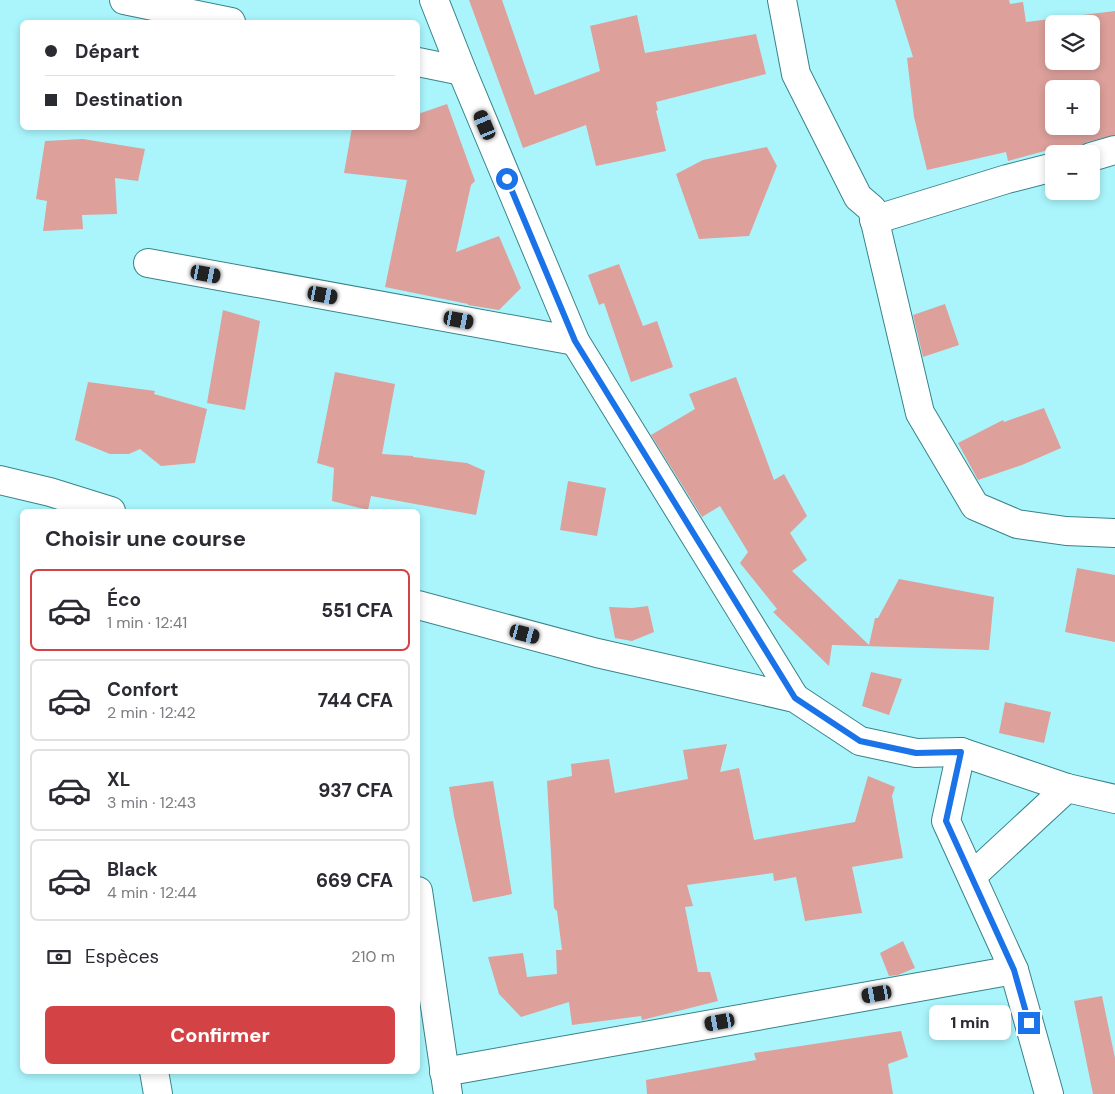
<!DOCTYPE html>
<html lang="fr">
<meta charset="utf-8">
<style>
:root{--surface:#fff;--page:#f2f2f3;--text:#2b2b33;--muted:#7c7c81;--line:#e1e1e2;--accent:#d34345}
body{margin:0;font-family:"DM Sans",sans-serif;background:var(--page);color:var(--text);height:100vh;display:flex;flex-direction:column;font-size:19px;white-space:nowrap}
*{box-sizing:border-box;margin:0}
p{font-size:16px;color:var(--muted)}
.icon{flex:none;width:28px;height:28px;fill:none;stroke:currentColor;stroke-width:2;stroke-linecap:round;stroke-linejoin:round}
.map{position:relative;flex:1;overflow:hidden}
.panel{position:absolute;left:20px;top:509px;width:400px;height:565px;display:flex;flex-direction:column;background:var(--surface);border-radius:8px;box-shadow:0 2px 8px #0003}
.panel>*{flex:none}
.banner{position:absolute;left:20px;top:20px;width:400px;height:110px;border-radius:8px;box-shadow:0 2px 8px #0003;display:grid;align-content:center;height:110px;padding:0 25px;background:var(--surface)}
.tools{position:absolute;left:1045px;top:15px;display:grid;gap:10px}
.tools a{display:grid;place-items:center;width:55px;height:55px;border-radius:8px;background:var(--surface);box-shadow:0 2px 8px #0003;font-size:25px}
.end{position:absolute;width:22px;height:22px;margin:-11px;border:6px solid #1a73e8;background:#fff;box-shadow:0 0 0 2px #fff}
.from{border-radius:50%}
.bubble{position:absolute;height:35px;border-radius:8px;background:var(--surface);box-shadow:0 2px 8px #0003;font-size:16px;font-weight:800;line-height:35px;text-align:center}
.car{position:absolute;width:15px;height:30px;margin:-15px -8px;border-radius:6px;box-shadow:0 0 4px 1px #0007;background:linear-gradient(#222 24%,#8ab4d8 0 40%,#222 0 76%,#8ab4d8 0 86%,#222 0)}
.banner b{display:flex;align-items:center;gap:18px;height:48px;font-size:19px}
.banner b+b{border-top:1px solid var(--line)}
.banner i{width:12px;height:12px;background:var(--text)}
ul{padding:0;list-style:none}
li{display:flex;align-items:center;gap:15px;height:82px;margin:0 10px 8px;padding:0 15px;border:2px solid var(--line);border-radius:8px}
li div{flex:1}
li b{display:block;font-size:19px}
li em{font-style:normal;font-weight:800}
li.current{border-color:var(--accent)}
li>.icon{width:45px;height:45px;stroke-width:1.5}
h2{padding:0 25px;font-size:22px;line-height:60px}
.pay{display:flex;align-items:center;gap:12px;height:55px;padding:0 25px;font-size:19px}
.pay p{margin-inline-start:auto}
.primary-button{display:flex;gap:10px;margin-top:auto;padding:10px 25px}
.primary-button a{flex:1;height:58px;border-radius:8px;background:var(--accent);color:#fff;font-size:20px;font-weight:800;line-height:58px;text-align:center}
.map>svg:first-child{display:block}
.building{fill:#dda09b;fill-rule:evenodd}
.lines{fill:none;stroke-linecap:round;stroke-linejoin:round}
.street-casing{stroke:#39838a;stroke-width:30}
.street{stroke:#fff;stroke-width:28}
.route{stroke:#1a73e8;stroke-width:6}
</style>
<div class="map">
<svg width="1115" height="1094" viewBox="0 0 1115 1094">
<rect width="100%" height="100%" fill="#aaf5fc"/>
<g class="building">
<path d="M469,0H502L535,95L600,71L590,26L637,15L645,53L756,34L766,74L656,102L658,110L656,111L666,151L596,166L586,125L523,148Z"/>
<path d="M895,0H1009L1010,4L1023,2L1026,22L1115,11V135L1087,142L1080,146L1064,150L1063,146L1008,161L1006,152L927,170L914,117L907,58L913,57ZM1054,24H1091V61H1054ZM1054,89H1091V126H1054Z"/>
<path d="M447,104L475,181L471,185L456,252L499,236L521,288L499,310L468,305V304L385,287L407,180L344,173L352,128H418V114Z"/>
<path d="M83,139L145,149L138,181L115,178L117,214L82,215L83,229L43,231L47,201L36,199L45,141Z"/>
<path d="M767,147L777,166L749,236L699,239L676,174L703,160Z"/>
<path d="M619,264L643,326L657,321L673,367L631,382L604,303L599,305L588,275Z"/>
<path d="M945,304L959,345L923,357L913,315Z"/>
<path d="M223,310L260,321L245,410L207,403Z"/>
<path d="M335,372L395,384L382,454L413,456V457L467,463L485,471L476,515L371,496L368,510L332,501L334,468L317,463Z"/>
<path d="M736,377L774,480L784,474L807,516L790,533L807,560L792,571L869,645L875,618H878L899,579L994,597L989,650L832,645L829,666L773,612L777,609L740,563L748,552L720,506L702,517L651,435L695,409L689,394Z"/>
<path d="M88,382L155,391L154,394L207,409L195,463L161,466L140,449L129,454H110L75,440Z"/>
<path d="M1044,408L1061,448L1022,465L978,480L958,443L1003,420L1004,422Z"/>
<path d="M568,481L606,488L597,536L560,530Z"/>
<path d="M1077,568L1115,575V642L1065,632Z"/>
<path d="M648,606L654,632L632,641L615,638L609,607L632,608Z"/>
<path d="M871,672L902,679L889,715L862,706Z"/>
<path d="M1005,702L1051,712L1044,743L999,733Z"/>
<path d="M727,744L720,772L739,768L754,840L855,822L868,776L895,787L892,796L903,858L852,867L862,913L805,921L796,877L774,881L773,873L687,885L693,906L685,907L698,972H710L718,1001L642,1020L641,1016L572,1025L569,1002L521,1017L499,994L488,957L523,953L527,977L557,974L556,950H562L557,911L554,908L547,781L572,776L571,764L609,759L615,793L688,779L683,750Z"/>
<path d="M493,781L512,894L473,902L454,816L449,787Z"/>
<path d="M903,941L915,968L898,975L889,976L880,953Z"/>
<path d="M1102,996L1115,1058V1094H1093L1074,1001Z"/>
<path d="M901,1031L908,1057L888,1064L893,1094H647L646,1080L756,1060L754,1053Z"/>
</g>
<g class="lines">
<defs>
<g id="street">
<path d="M124,0L231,22"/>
<path d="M434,0L462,71L575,341L795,698"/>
<path d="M782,0L796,74L858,197L872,209L920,413L975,506L1017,524L1066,531L1115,533"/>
<path d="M418,62L462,71"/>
<path d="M1091,157L1115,150"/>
<path d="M874,220L1007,179L1054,167"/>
<path d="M148,263L575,341"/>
<path d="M0,480L50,492L111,511"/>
<path d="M418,605L597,653L795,698L860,741L916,753L961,752L1067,788L1115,799"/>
<path d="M961,752L946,821L1014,970L1049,1094"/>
<path d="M972,876L1067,788"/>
<path d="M418,891L448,1094"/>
<path d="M154,1071L158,1094"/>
<path d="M444,1072L1014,970"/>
</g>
</defs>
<use href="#street" class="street-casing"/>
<use href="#street" class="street"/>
</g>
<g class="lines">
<path class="route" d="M507,179L575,341L795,698L860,741L916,753L961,752L946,821L1014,970L1029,1023"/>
</g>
</svg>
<div class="tools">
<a><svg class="icon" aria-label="layers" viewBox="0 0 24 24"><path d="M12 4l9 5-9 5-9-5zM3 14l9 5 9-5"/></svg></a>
<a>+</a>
<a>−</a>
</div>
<i class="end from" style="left:507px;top:179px"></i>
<i class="end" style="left:1029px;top:1023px"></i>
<div class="bubble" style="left:929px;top:1005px;width:82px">1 min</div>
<i class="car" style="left:485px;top:125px;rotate:337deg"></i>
<i class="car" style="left:206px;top:274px;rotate:101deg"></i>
<i class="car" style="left:323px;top:295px;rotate:101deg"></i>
<i class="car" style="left:459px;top:320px;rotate:101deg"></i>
<i class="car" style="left:525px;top:634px;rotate:105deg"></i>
<i class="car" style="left:877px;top:994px;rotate:260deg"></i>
<i class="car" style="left:720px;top:1022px;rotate:260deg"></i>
<div class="banner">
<b><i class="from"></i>Départ</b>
<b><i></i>Destination</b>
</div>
<section class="panel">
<h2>Choisir une course</h2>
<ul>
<li class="current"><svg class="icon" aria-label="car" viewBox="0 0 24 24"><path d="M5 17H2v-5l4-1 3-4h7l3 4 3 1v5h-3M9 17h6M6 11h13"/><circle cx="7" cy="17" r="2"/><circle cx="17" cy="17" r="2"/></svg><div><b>Éco</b><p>1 min · 12:41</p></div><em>551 CFA</em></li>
<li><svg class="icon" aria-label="car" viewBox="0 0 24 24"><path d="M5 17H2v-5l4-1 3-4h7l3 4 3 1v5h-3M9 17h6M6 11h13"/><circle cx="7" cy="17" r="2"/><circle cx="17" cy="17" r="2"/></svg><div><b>Confort</b><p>2 min · 12:42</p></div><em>744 CFA</em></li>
<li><svg class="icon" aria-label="car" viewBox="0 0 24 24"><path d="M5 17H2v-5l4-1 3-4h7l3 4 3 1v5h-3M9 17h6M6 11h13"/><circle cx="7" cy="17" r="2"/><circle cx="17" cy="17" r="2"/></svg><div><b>XL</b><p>3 min · 12:43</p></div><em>937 CFA</em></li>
<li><svg class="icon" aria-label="car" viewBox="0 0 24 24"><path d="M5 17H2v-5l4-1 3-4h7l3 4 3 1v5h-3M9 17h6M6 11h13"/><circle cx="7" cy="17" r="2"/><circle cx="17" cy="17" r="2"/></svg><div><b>Black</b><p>4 min · 12:44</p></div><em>669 CFA</em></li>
</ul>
<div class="pay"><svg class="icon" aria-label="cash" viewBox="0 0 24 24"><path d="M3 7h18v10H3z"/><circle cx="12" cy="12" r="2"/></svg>Espèces<p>210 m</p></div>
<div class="primary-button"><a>Confirmer</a></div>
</section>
</div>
